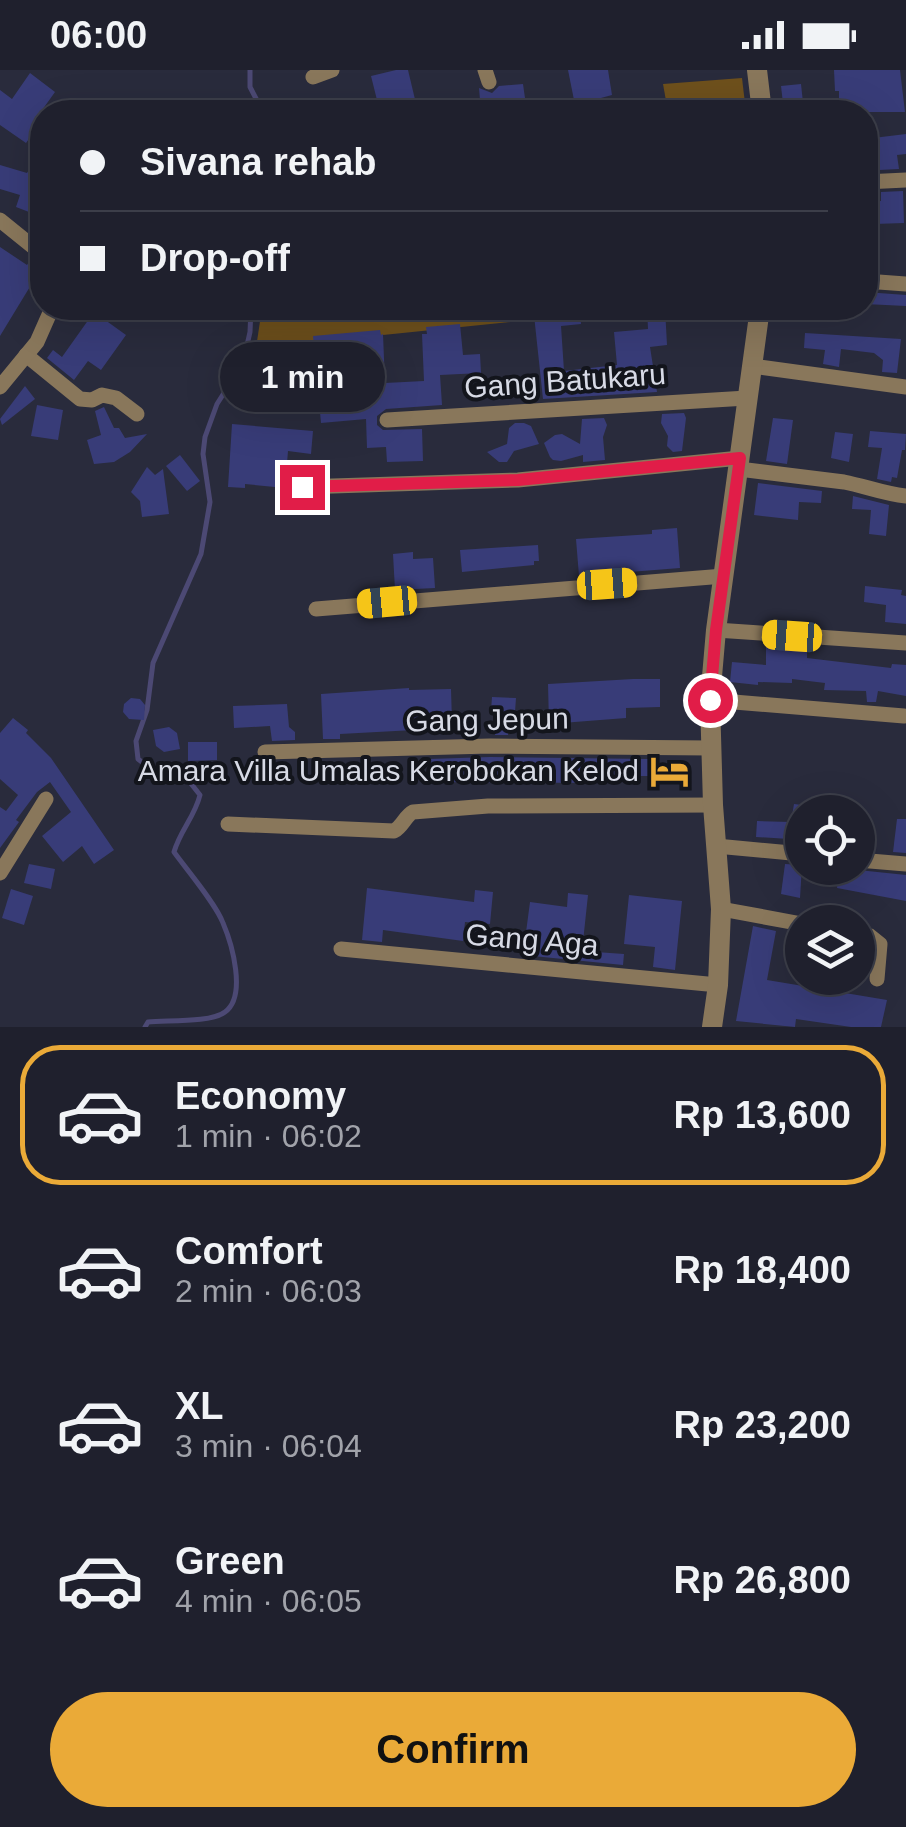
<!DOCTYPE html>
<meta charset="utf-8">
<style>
:root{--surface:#1f202d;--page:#272835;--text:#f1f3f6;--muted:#a1a3aa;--line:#3c3e49;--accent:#eaaa38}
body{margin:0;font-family:Helvetica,sans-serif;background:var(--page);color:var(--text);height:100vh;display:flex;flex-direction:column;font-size:38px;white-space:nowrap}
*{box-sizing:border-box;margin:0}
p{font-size:32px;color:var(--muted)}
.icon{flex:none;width:55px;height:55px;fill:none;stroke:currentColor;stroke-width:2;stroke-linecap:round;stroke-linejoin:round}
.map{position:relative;height:957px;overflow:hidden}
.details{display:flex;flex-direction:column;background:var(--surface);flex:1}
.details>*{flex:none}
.guide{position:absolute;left:30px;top:30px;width:848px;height:220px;border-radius:40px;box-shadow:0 10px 40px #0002,0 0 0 2px var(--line);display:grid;align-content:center;height:220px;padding:0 50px;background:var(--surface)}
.controls{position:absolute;left:785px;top:725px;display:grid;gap:20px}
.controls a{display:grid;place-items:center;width:90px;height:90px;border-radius:50%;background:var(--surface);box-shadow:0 10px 40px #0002,0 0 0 2px var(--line);font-size:50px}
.end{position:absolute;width:45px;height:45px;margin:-22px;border:12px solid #e11d48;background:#fff;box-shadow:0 0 0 5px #fff}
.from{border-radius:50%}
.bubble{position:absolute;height:70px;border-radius:35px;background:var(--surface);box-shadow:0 10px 40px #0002,0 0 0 2px var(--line);font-size:32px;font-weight:600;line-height:70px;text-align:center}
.car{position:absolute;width:30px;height:60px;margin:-30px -15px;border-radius:12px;box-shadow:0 0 8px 2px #0007;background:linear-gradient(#f5c518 24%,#345 0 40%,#f5c518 0 76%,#345 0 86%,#f5c518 0)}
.guide b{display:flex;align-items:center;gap:35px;height:95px;font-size:38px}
.guide b+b{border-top:2px solid var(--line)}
.guide i{width:25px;height:25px;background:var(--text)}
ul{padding:18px 0 0;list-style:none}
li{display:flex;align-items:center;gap:30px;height:140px;margin:0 20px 15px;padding:0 30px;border:5px solid transparent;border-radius:40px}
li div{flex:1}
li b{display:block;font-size:38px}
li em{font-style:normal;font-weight:600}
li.current{border-color:var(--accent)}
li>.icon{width:90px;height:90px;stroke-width:1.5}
.cta{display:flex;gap:20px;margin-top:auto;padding:20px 50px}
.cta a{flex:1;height:115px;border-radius:60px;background:var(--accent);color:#111;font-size:40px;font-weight:600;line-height:115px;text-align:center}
.status{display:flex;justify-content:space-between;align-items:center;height:70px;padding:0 50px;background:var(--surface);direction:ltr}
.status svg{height:28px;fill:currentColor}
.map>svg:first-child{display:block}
.green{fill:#6e501c}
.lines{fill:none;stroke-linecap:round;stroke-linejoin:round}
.stream{stroke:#4c4974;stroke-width:5}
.building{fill:#383c78}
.minor{stroke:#89775b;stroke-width:15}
.tertiary{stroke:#89775b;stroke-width:20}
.route{stroke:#e11d48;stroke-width:12}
.labels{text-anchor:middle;stroke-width:8;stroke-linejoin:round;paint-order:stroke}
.street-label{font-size:30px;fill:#d7dae5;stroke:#13151c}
.poi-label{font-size:30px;fill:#d7dae5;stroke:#13151c;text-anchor:end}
</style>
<div class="status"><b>06:00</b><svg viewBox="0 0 49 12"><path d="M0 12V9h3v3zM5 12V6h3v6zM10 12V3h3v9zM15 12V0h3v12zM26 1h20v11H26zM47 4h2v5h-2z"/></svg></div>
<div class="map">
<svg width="906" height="957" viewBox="0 0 906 957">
<rect width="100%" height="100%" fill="#292b3c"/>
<g class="green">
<path d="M742,8L746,42H668L663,14Z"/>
<path d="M262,238H646L256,278Z"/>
</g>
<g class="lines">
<g class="stream">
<path d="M250,0V17L263,42"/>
<path d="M145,957L148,952C166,950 211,953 225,942C247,926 232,874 223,853C216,834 187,800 174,782C180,761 195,746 200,725L185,706L152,700L138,689L136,671L147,640L153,593L201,484L210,432L203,384L205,367L217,334L243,293L250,262L251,238"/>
</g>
</g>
<g class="building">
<path d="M396,0H408L418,42H380L371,6Z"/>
<path d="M568,0H608L612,25L575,35Z"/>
<path d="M834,0H900L905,42H839V21H835Z"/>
<path d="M30,3L55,22L35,50L40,53L26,73L0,55V20L12,29Z"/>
<path d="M523,14L527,42H481L479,18L492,23L499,16Z"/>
<path d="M801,14L804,42H784L781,16Z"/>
<path d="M906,64V84L897,85L899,99L879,100L878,86H865V69Z"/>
<path d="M0,95L27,103L29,100L42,105V147L16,137L20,125L0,119Z"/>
<path d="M903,121L904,153L874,154V150H865V132L881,131V122Z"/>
<path d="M0,177L27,195L31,189L42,195V223L31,215L0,266Z"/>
<path d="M865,222L906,225V236L865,234Z"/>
<path d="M647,238H665L667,275L650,277L657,322L543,329L534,245L580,240L581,254L561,256L564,301L617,295L614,262L648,259Z"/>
<path d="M94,242L126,265L101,300L88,291L74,310L47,288L53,280L62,287Z"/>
<path d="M460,254L463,285L480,284L481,303L440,305L442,335L386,339L377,346V355L383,360L422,359L423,391L387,392L386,377L367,378L366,349L321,353L313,266L380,260L381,265L383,264L385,313L424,311L422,264H427L426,257Z"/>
<path d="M805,263L901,269L897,303L882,302L883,290L874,283L841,279L839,297L823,294L825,280L804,278Z"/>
<path d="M25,316L35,329L2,355L0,349Z"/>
<path d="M37,335L63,340L58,370L31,366Z"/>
<path d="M104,337L114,358H119L125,368L147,364L130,382L114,392L94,394L87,370L101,365L95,341Z"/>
<path d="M684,343L686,348L682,381L673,382L667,376L668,366L661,353L662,344Z"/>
<path d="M604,348L607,355L603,367L605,390L583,392V385L561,391L553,390L550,387L544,373L555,365L562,364L580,374L582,349Z"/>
<path d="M773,348L793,350L787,394L766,391Z"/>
<path d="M515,353H524L531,356L539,374L514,381L507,392H499L487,382L507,374L509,358Z"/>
<path d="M232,354L313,361L311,384L288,381L285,418L245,414V418L228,417Z"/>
<path d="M870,361L906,364L905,380H902L897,408L892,407L891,412L877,409L882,378L868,377Z"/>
<path d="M835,362L853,364L849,392L831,388Z"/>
<path d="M180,385L200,411L187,421L166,396Z"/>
<path d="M147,397L155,405L163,399L169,444L142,447L140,431L131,422Z"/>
<path d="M758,413L822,421L821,433L799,432L798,450L754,445Z"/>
<path d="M853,426L889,435L886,466L869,464L871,440L852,439Z"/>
<path d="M677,458L680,498L579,506L576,469L652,464V460Z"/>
<path d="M538,475L539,491H534V495L462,502L460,480Z"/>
<path d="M413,482V489L433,488L435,518L395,520L393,484Z"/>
<path d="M865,516L902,520L901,525L906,526V554L885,552L886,535L864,532Z"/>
<path d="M766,575L807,577V588L891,598L892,594L906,595V626L878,621L876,632H867L866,621L824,620L825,613L792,609V613L758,612V615L730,612L732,592L766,595Z"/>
<path d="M633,609H660V637L626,638V648L549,654L548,614Z"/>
<path d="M409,618V620L451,619L452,652L414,654V660L340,664V669H323L321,624Z"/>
<path d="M492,627L516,628L515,642H511L508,665H495L497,641H491Z"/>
<path d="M131,628L140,629L145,635L144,650L129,649L123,642L124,634Z"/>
<path d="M287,634L289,657L295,662V670L272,671L270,656L234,658L233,636Z"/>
<path d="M13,648L28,660L26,663L51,688L114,780L94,794L82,776L63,792L42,766L71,742L50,712L37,722L16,750L19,752L0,778V737L6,741L18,725L0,709V663Z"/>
<path d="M169,657L177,663L180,679L164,682L156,676L153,660Z"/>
<path d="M188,672H217V690L188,691Z"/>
<path d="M490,687L649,689V706H630V710H611V713L429,712V689Z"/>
<path d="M794,734L802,735V773L788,771L789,769L756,767L757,751L791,752Z"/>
<path d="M897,749H906V783L893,782Z"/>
<path d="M29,794L55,799L51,819L24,813Z"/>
<path d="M785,794L802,795L800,828L781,824Z"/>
<path d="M839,798L906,805V831L837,818Z"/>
<path d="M367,818L474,832L475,820L493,822L490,854L465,852L463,871L383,860L382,872L362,870Z"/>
<path d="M11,819L33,826L24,855L2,848Z"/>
<path d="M568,823L588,825L582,881L624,884L623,895L523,885L530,832L567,837Z"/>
<path d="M629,825L682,831L675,900L653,897L655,877L624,874Z"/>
<path d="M753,856L776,861L767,910L887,930L881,957H851L796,949L795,957L736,951Z"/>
</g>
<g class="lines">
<g class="minor">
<path d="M485,0L489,12"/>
<path d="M313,7L332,0"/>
<path d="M865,112L906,110"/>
<path d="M0,150L42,184"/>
<path d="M865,211L906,214"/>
<path d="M26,285L80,329L92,330L102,325L116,328L137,344"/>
<path d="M752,296L906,317"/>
<path d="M0,317L37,272L52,238"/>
<path d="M387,350L747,328"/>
<path d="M739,399L844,412C865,416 884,424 906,426"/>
<path d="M302,417L518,410L740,388"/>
<path d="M316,539L724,506"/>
<path d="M716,560L906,573"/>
<path d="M710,630L904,646"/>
<path d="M265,682L490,676L710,678"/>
<path d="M228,754L394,761C403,756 405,746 413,742L488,736L713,735"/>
<path d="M716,776L802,784"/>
<path d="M858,790L906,794"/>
<path d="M0,803L46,729"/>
<path d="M721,839L802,854"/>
<path d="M858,864L870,866L880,874L877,909"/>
<path d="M341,879L718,915"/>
</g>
<g class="tertiary">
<path d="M757,0L762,42"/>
<path d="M712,957L718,915L721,839L713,735L710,630L716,560L760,238"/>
</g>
</g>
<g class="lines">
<path class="route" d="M302,417L518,410L740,388L716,560L710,630"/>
</g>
<defs>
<symbol id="hotel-bare" viewBox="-9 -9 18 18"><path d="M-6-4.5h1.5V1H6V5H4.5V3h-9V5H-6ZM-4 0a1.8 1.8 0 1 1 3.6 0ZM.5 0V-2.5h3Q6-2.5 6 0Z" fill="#eaaa38" stroke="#13151c" stroke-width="2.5" paint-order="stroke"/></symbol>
</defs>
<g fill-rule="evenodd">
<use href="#hotel-bare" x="642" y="674" width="55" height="55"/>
</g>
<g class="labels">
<g class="street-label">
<text transform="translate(565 311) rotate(-4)" y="10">Gang Batukaru</text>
<text transform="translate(487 650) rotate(-1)" y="10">Gang Jepun</text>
<text transform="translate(532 870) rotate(5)" y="10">Gang Aga</text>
</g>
<g class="poi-label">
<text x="639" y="711">Amara Villa Umalas Kerobokan Kelod</text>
</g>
</g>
</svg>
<div class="controls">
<a><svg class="icon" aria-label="locate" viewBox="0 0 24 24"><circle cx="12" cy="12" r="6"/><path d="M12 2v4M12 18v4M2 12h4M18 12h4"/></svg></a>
<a><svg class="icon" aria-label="layers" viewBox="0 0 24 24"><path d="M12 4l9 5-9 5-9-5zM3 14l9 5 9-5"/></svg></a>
</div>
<i class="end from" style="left:710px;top:630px"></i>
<i class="end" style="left:302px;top:417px"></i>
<div class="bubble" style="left:220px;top:272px;width:165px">1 min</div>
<i class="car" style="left:607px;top:514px;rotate:86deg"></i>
<i class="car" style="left:387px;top:532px;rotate:265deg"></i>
<i class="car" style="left:792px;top:566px;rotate:274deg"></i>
<div class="guide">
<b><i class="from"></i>Sivana rehab</b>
<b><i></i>Drop-off</b>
</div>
</div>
<section class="details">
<ul>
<li class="current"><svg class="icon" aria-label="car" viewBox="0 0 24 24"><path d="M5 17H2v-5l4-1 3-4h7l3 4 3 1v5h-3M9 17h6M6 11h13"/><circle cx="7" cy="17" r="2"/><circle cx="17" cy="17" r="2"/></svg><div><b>Economy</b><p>1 min · 06:02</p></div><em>Rp 13,600</em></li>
<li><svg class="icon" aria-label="car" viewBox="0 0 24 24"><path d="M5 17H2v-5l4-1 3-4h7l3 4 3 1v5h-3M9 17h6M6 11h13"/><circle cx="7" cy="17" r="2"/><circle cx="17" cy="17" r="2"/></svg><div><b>Comfort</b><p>2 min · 06:03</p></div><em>Rp 18,400</em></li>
<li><svg class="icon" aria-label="car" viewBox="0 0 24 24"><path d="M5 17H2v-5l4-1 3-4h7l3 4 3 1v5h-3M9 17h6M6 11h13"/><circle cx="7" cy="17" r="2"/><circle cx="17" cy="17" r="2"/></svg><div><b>XL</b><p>3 min · 06:04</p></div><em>Rp 23,200</em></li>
<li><svg class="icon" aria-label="car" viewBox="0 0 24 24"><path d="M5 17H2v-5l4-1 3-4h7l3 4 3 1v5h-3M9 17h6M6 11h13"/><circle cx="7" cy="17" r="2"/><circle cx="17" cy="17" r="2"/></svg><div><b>Green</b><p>4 min · 06:05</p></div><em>Rp 26,800</em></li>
</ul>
<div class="cta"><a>Confirm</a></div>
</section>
